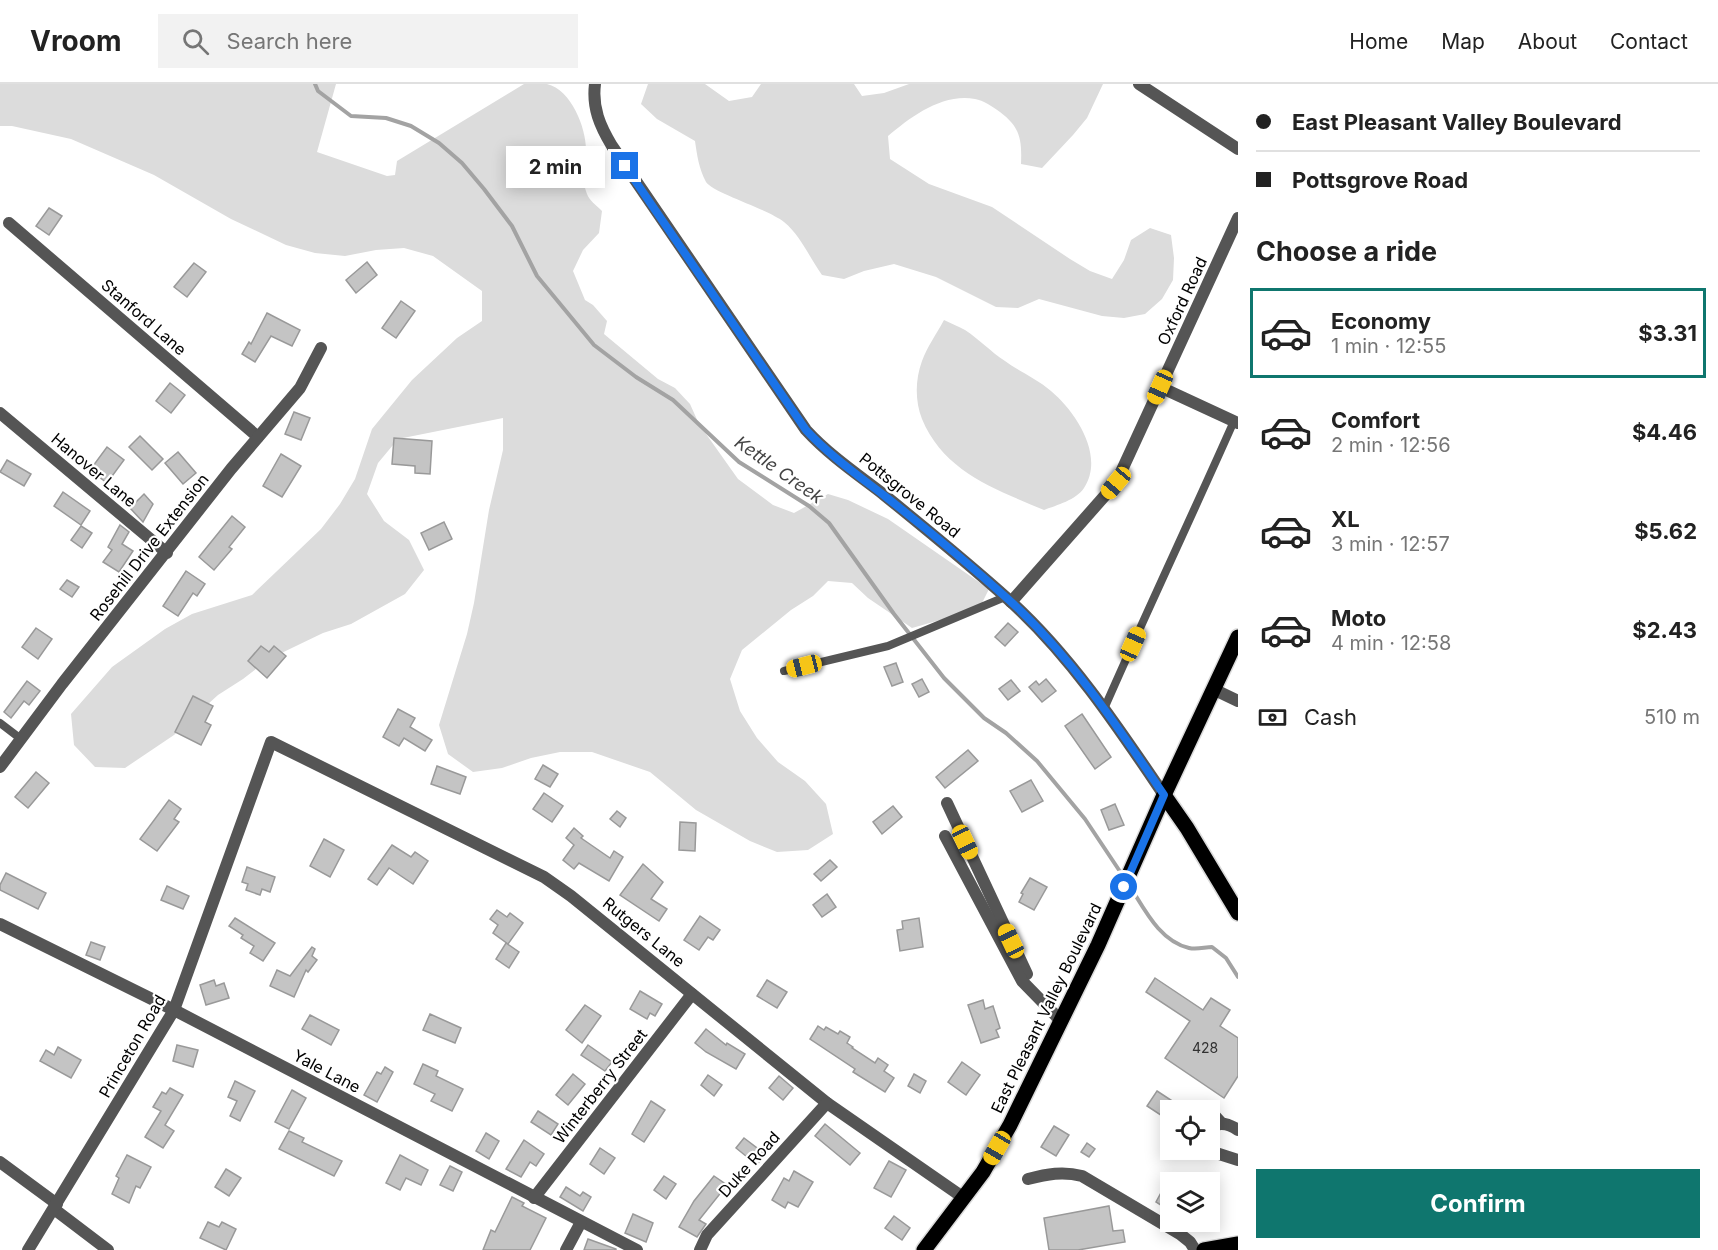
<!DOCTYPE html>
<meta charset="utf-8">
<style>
:root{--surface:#fff;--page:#f2f2f2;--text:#222;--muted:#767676;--line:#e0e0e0;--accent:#0f766e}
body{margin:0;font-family:Inter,sans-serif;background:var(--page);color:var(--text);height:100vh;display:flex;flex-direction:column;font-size:22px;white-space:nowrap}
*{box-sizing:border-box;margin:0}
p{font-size:20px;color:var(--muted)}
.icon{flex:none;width:33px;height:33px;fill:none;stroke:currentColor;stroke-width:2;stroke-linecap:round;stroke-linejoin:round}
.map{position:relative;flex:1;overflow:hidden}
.side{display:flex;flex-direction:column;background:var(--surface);width:480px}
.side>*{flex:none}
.top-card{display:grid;align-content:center;height:132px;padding:0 18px;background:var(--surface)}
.buttons{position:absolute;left:1160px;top:1016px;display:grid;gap:12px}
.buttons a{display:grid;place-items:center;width:60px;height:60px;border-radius:0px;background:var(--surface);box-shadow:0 3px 15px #0003;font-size:30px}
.end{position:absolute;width:27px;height:27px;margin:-14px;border:8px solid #1a73e8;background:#fff;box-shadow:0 0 0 3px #fff}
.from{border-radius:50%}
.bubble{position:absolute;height:42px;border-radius:0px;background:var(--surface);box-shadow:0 3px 15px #0003;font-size:20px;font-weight:700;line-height:42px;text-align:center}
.car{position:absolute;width:18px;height:36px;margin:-18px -9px;border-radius:8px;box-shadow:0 0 4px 2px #0007;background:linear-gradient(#f5c518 24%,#345 0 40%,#f5c518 0 76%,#345 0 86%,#f5c518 0)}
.top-card b{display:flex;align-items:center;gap:21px;height:57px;font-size:22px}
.top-card b+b{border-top:2px solid var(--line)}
.top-card i{width:15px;height:15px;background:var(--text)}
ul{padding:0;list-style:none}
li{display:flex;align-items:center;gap:18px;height:90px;margin:0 12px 9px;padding:0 6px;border:3px solid transparent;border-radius:0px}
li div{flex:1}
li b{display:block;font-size:22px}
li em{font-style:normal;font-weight:700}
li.selected{border-color:var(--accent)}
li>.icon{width:54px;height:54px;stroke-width:1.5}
h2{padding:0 18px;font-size:27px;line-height:72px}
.pay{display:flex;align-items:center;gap:15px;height:66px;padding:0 18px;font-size:22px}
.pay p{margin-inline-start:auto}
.cta{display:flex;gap:12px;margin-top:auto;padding:12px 18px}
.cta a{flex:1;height:69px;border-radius:0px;background:var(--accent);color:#fff;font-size:24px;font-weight:700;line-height:69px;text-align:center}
header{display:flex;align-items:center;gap:36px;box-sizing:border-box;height:84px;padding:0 30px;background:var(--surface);border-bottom:2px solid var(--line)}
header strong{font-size:28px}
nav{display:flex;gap:33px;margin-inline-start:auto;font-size:21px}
.search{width:420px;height:54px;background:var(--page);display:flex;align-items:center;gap:15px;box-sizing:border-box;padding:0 21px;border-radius:0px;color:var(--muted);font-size:22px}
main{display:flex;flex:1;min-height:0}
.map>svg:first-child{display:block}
.green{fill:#dcdcdc}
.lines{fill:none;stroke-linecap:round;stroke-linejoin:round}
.stream{stroke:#a3a3a3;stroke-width:4}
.building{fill:#c4c4c4;stroke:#999;stroke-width:1.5}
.primary-casing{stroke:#dbdbdb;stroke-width:18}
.lane{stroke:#555;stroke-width:8}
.street{stroke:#555;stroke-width:12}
.primary{stroke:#000;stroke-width:15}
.route{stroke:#1a73e8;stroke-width:8}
.labels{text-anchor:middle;stroke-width:4.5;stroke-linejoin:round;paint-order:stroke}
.number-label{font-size:14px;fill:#313131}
.street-label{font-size:16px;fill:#000;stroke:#fff}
.water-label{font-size:18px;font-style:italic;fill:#444;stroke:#fff}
</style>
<header>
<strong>Vroom</strong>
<div class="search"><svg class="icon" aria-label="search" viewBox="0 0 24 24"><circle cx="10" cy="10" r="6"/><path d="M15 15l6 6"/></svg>Search here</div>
<nav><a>Home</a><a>Map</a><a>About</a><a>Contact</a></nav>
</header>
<main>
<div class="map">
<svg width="1238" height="1166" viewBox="0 0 1238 1166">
<rect width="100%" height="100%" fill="#fff"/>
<g class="green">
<path d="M0,0H336L317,68L387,92L395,91L397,77L524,0C531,0 540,0 547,0C572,6 587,46 586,68C586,82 581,96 587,110C589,116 597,122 602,127L599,149L583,166L573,187L585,216L593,221L607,237L604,250L658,295L675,304L690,320L699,340L738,395L773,421L794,429L828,410L848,416L888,435L989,505L979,525L912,544L868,514L852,499L828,497L813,512L791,526L742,566L730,595L740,627L757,654L778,678L805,697L826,720L833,750L808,766L777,768L750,757L696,726L650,688L592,668H560L531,674L502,684L473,688L448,670L439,641L467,550L474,519L489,426L503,366V334L398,355L378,379L367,410L384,437L409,456L424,486L405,510L351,540L323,549L269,575L243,595L218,611L174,651L125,684L95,683L74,661L71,630L112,583L165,545L192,530L252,511L321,445L340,420L355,395L372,345L412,296L457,254L482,237V207L433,172L404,164L376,166L345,172L315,169L286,161L231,135L154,91L71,55L12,42H0Z"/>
<path d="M648,0H705L729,17L752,13L761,0H854L862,12L884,9L909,0H1103L1087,34L1073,51L1042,84L1021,80C1022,55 1020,43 1000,28C993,23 983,16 975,15C942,9 911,33 888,52L890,75L929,100L992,123L1070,175L1090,187L1112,195L1124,176L1131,156L1150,144L1171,151L1174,174L1173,196L1162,215L1145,230L1124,234L1102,232L1039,215L1018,224L996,223L936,193L894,180L864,187L844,195L822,191C809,173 801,152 784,138C768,125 713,109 706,98C699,85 697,71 695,57L657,35L641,20Z"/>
<path d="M944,236C950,239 958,242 965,246C979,255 991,268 1005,277C1020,288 1037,295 1051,307C1076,328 1105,372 1084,404C1076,416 1057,421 1044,426C995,405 944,388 922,335C915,317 915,296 922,277C927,263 937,249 944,236Z"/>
</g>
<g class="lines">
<g class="stream">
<path d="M315,0L318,7L351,32L386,34L411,42L439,59L462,79L484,105L512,142L537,192L594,261L636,293L673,316L739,378L809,422L829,439L894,530L944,594L984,634L1006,649L1037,677L1085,735L1123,792"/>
<path d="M1129,801C1144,824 1159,857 1189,864C1197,866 1205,863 1212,863L1226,874L1238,893"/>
</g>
</g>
<g class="building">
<path d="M49,124L62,132L49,151L36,142Z"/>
<path d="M367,178L377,191L356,209L346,196Z"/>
<path d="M194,179L206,188L187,213L174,203Z"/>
<path d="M401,217L415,227L396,254L382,244Z"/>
<path d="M267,229L300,246L292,262L271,252L255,278L242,270L249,258L251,260Z"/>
<path d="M170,299L185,311L171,329L156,317Z"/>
<path d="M294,328L310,334L301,356L285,350Z"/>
<path d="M140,352L163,375L152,386L129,363Z"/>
<path d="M394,354L432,357L430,390L415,389V382L392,380Z"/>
<path d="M107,363L124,376L107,399L90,386Z"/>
<path d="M178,368L196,389L183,400L165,379Z"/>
<path d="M281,370L301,382L282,413L263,402Z"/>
<path d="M7,376L31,390L24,402L0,388Z"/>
<path d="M63,408L90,427L81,441L54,422Z"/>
<path d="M144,410L153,420L143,438L130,424Z"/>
<path d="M232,432L245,443L229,463L232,465L214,486L199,473Z"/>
<path d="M444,438L452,455L429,466L421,449Z"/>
<path d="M120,441L129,448L122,460L133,467L119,488L103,478L112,466L108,463Z"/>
<path d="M81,442L92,449L82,464L71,456Z"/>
<path d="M186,487L205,500L197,512L193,509L178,532L163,522Z"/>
<path d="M67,496L79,503L72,513L60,505Z"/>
<path d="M1008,539L1018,548L1005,562L995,553Z"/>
<path d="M36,544L52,555L38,575L22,563Z"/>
<path d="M261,562L269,568L274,562L286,572L267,594L248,577Z"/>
<path d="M896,579L903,598L892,602L884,583Z"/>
<path d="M922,595L929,608L919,613L912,600Z"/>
<path d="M1046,595L1056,607L1042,618L1029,603L1036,597L1039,601Z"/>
<path d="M1011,596L1020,607L1008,616L999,605Z"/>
<path d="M27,597L40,607L29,621L24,617L11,634L4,628Z"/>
<path d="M193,612L213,622L205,638L211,641L201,661L175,648Z"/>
<path d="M398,625L415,634L410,643L432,656L425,667L404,654L399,662L383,653Z"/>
<path d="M1082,630L1111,673L1095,685L1065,642Z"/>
<path d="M968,666L978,677L945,704L936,693Z"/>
<path d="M543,681L558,690L550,703L535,695Z"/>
<path d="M437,682L466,693L460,710L431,700Z"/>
<path d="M36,688L49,699L28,724L15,713Z"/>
<path d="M1031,696L1043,717L1022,728L1010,707Z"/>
<path d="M544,709L563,722L552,738L533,725Z"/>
<path d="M169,716L181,725L174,735L179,738L157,767L140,755Z"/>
<path d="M1115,720L1124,741L1109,746L1101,726Z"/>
<path d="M893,722L902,733L882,750L873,738Z"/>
<path d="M617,727L626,734L620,743L610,735Z"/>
<path d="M680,738L696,739L695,767L679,766Z"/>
<path d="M574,744L583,752L581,754L610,774L614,767L623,773L609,797L579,779L574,785L563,776L574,761L566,754Z"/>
<path d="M324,755L344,766L330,793L310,782Z"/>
<path d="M392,761L411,773L415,768L428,777L413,800L389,784L377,801L368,795Z"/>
<path d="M830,776L837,783L821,797L814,790Z"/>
<path d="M643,780L663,798L651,815L667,825L659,837L620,811Z"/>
<path d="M247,783L275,793L270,808L262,805L260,811L246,806L248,800L242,798Z"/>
<path d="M6,789L46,809L38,825L0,806V801Z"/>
<path d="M1030,794L1047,803L1034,826L1019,818L1023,810L1021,809Z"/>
<path d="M167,802L189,812L183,825L161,816Z"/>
<path d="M827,810L836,823L822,833L813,821Z"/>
<path d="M497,826L507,833L510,829L523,839L508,860L493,849L498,841L490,835Z"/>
<path d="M700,832L720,846L713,856L708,853L699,866L684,856Z"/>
<path d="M235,834L275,859L263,877L250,869L254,862L241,854L243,851L229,842Z"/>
<path d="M919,834L923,863L900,867L897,846L903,845L902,837Z"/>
<path d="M91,858L105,863L100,876L86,871Z"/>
<path d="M506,859L519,868L509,884L496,875Z"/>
<path d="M312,863L315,865L312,872L317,876L308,888L306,886L294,913L270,902L277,886L290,892Z"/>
<path d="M1155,894L1203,926L1211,914L1230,926L1220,942L1238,954V992L1224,1014L1165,974L1190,937L1146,908Z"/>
<path d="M214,896L216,902L224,899L229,914L206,921L200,901Z"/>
<path d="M767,896L787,908L777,924L757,912Z"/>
<path d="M640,907L662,920L655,932L650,929L647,935L630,925Z"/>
<path d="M983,916L985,925L993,922L1000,944L996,946L999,953L981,959L968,921Z"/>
<path d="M585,921L601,932L582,959L566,946Z"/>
<path d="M430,930L461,944L455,959L423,946Z"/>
<path d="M310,931L339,946L331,961L302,945Z"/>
<path d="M818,942L824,946L826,943L838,950L840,947L850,953L847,959L853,963L852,964L875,979L878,974L888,981L884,987L894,994L885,1008L853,988L855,985L810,955Z"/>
<path d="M706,945L726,961L727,959L745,970L736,985L706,968L695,959Z"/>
<path d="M177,961L198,966L193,983L173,977Z"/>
<path d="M588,961L612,978L605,987L581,971Z"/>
<path d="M58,963L81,976L71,994L40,977L46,966L54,971Z"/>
<path d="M962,978L980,991L966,1011L948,998Z"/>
<path d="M423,980L438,987L436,992L463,1005L452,1027L431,1017L435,1010L414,1000Z"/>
<path d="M385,983L393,988L377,1018L364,1011L377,988L381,990Z"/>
<path d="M573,990L585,1000L568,1021L556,1011Z"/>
<path d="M914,990L926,997L920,1009L908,1002Z"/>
<path d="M708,991L722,1001L714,1012L701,1001Z"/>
<path d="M779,992L793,1004L783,1016L769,1004Z"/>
<path d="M235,997L255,1007L240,1037L230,1032L237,1017L228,1013Z"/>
<path d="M170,1004L183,1011L165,1041L174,1047L163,1064L145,1053L161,1027L153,1023L162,1008L166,1010Z"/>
<path d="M292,1006L306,1014L289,1045L275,1038Z"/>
<path d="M1157,1007L1186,1026H1170V1037L1147,1022Z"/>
<path d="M651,1017L665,1026L644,1058L632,1050Z"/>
<path d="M538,1027L558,1040L551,1051L531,1038Z"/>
<path d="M825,1040L860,1069L850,1081L815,1052Z"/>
<path d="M1054,1042L1069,1051L1056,1072L1041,1063Z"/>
<path d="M289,1047L304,1054L302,1058L342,1077L334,1092L279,1065Z"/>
<path d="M486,1049L499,1057L489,1075L476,1067Z"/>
<path d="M744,1054L765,1070L757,1081L736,1064Z"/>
<path d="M524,1056L544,1070L536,1082L530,1078L521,1093L506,1085Z"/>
<path d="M1087,1059L1095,1065L1089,1073L1081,1068Z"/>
<path d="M600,1064L615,1074L604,1090L590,1080Z"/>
<path d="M127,1071L151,1083L140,1104L136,1102L129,1119L112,1110L119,1094L116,1092Z"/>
<path d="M400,1071L428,1086L421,1101L406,1094L400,1106L386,1099Z"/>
<path d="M889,1077L906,1086L891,1113L874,1104Z"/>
<path d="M450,1082L462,1088L453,1107L440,1101Z"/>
<path d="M226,1085L241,1094L229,1112L215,1103Z"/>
<path d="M794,1087L813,1098L798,1123L788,1118L785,1124L772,1116L784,1094L789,1097Z"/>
<path d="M664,1092L676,1100L666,1115L654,1106Z"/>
<path d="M714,1092L727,1101L699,1136L706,1140L697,1153L679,1143L694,1117Z"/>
<path d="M566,1103L580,1112L583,1108L591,1113L583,1127L560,1113Z"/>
<path d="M1163,1105L1170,1109V1127L1156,1118Z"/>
<path d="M512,1113L524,1119L522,1122L546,1134L530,1166H483L491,1146L495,1148Z"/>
<path d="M1109,1122L1113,1147L1123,1146L1125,1158L1078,1166H1049L1044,1134Z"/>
<path d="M633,1130L653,1139L646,1158L625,1149Z"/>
<path d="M894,1132L910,1144L902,1156L885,1144Z"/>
<path d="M208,1138L219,1143L222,1138L236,1145L226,1166L200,1154Z"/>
<path d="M588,1155L616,1165V1166H584Z"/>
</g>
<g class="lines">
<defs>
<g id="primary">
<path d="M1164,711L1187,744L1238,829"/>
<path d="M924,1166L983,1088L1010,1041L1098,861L1164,711L1238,553"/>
<path d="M1204,1166L1238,1160"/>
</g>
</defs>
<use href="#primary" class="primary-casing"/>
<g class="lane">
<path d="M784,587L888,562L1005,513"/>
<path d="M1104,625C1146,529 1191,434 1234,337"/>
<path d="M0,639L21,655"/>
<path d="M1214,1028L1224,1039"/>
</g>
<g class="street">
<path d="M595,0C592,24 600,42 612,62L806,346C829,371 857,390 883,410C925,444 968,479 1009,516C1070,571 1118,643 1164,711"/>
<path d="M1139,0L1238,65"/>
<path d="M9,139L258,353"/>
<path d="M1160,303L1238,339"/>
<path d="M0,329L167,469"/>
<path d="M1011,518L1116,399L1238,134"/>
<path d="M1213,605L1238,617"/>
<path d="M0,683L62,600L231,385L300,304L321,264"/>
<path d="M947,719L1027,890"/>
<path d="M945,752L1022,897L1060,936"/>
<path d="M0,840L174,926L637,1166"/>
<path d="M1209,1045C1218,1037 1228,1039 1238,1046"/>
<path d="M1209,1062L1216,1069L1238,1076"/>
<path d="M0,1078L57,1120"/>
<path d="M1028,1095C1047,1090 1063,1087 1082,1092L1180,1150L1190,1158L1195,1166"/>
<path d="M534,1114L692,910"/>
<path d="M54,1125L108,1166"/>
<path d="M28,1166L174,926L271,658L544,793L571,812L827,1019L964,1114"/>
<path d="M566,1166L581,1138"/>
<path d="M700,1166L707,1151L827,1019"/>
</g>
<use href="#primary" class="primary"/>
</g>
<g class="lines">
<path class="route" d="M625,82L806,346C830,372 859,392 886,413C928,446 969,480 1009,516C1070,571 1118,643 1164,711L1124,803"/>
</g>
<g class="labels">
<g class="number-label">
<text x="1205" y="969">428</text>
</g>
<g class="street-label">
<text transform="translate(1182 217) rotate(-65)" y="6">Oxford Road</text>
<text transform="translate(144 233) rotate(41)" y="6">Stanford Lane</text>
<text transform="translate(94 386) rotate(40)" y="6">Hanover Lane</text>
<text transform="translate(910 411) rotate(39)" y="6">Pottsgrove Road</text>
<text transform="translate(149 463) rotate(-52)" y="6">Rosehill Drive Extension</text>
<text transform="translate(644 848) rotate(39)" y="6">Rutgers Lane</text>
<text transform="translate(1046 924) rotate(-64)" y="6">East Pleasant Valley Boulevard</text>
<text transform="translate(132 962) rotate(-60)" y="6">Princeton Road</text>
<text transform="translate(327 987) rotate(28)" y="6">Yale Lane</text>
<text transform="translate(600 1002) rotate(-52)" y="6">Winterberry Street</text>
<text transform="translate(749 1080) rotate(-48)" y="6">Duke Road</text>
</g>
<g class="water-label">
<text transform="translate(779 386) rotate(35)" y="6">Kettle Creek</text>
</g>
</g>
</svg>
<div class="buttons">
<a><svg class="icon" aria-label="locate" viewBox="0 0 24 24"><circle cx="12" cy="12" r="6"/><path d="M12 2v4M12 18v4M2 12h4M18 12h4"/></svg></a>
<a><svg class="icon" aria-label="layers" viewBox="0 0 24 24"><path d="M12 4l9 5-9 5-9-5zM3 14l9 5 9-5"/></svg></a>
</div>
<i class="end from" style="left:1124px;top:803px"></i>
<i class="end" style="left:625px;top:82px"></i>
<div class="bubble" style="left:506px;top:62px;width:99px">2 min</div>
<i class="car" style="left:1160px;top:303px;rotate:204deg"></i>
<i class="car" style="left:1116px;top:399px;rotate:220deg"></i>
<i class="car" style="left:1133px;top:560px;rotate:24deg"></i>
<i class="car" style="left:804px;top:582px;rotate:256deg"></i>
<i class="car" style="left:965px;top:758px;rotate:155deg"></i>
<i class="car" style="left:1011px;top:857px;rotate:335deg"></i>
<i class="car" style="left:997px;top:1064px;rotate:210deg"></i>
</div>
<section class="side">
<div class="top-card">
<b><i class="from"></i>East Pleasant Valley Boulevard</b>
<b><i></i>Pottsgrove Road</b>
</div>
<h2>Choose a ride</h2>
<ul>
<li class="selected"><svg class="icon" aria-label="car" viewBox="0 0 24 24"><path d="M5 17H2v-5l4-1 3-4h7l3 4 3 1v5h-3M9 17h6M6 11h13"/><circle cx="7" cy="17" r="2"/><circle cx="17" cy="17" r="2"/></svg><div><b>Economy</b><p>1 min · 12:55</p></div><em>$3.31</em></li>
<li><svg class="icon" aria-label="car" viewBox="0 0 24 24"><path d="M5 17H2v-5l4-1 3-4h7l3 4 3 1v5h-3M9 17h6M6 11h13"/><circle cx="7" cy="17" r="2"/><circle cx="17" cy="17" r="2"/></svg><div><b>Comfort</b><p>2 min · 12:56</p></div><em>$4.46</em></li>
<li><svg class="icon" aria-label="car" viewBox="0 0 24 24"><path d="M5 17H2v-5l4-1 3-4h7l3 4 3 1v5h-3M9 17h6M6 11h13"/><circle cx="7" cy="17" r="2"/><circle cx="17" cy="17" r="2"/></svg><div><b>XL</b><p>3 min · 12:57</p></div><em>$5.62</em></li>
<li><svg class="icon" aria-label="car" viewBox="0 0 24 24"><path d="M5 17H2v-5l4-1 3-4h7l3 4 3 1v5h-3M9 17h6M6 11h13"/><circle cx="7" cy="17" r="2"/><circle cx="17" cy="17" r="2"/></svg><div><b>Moto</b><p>4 min · 12:58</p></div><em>$2.43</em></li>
</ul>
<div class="pay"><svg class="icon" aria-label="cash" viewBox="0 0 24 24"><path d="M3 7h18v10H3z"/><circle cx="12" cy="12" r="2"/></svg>Cash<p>510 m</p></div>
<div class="cta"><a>Confirm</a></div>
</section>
</main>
